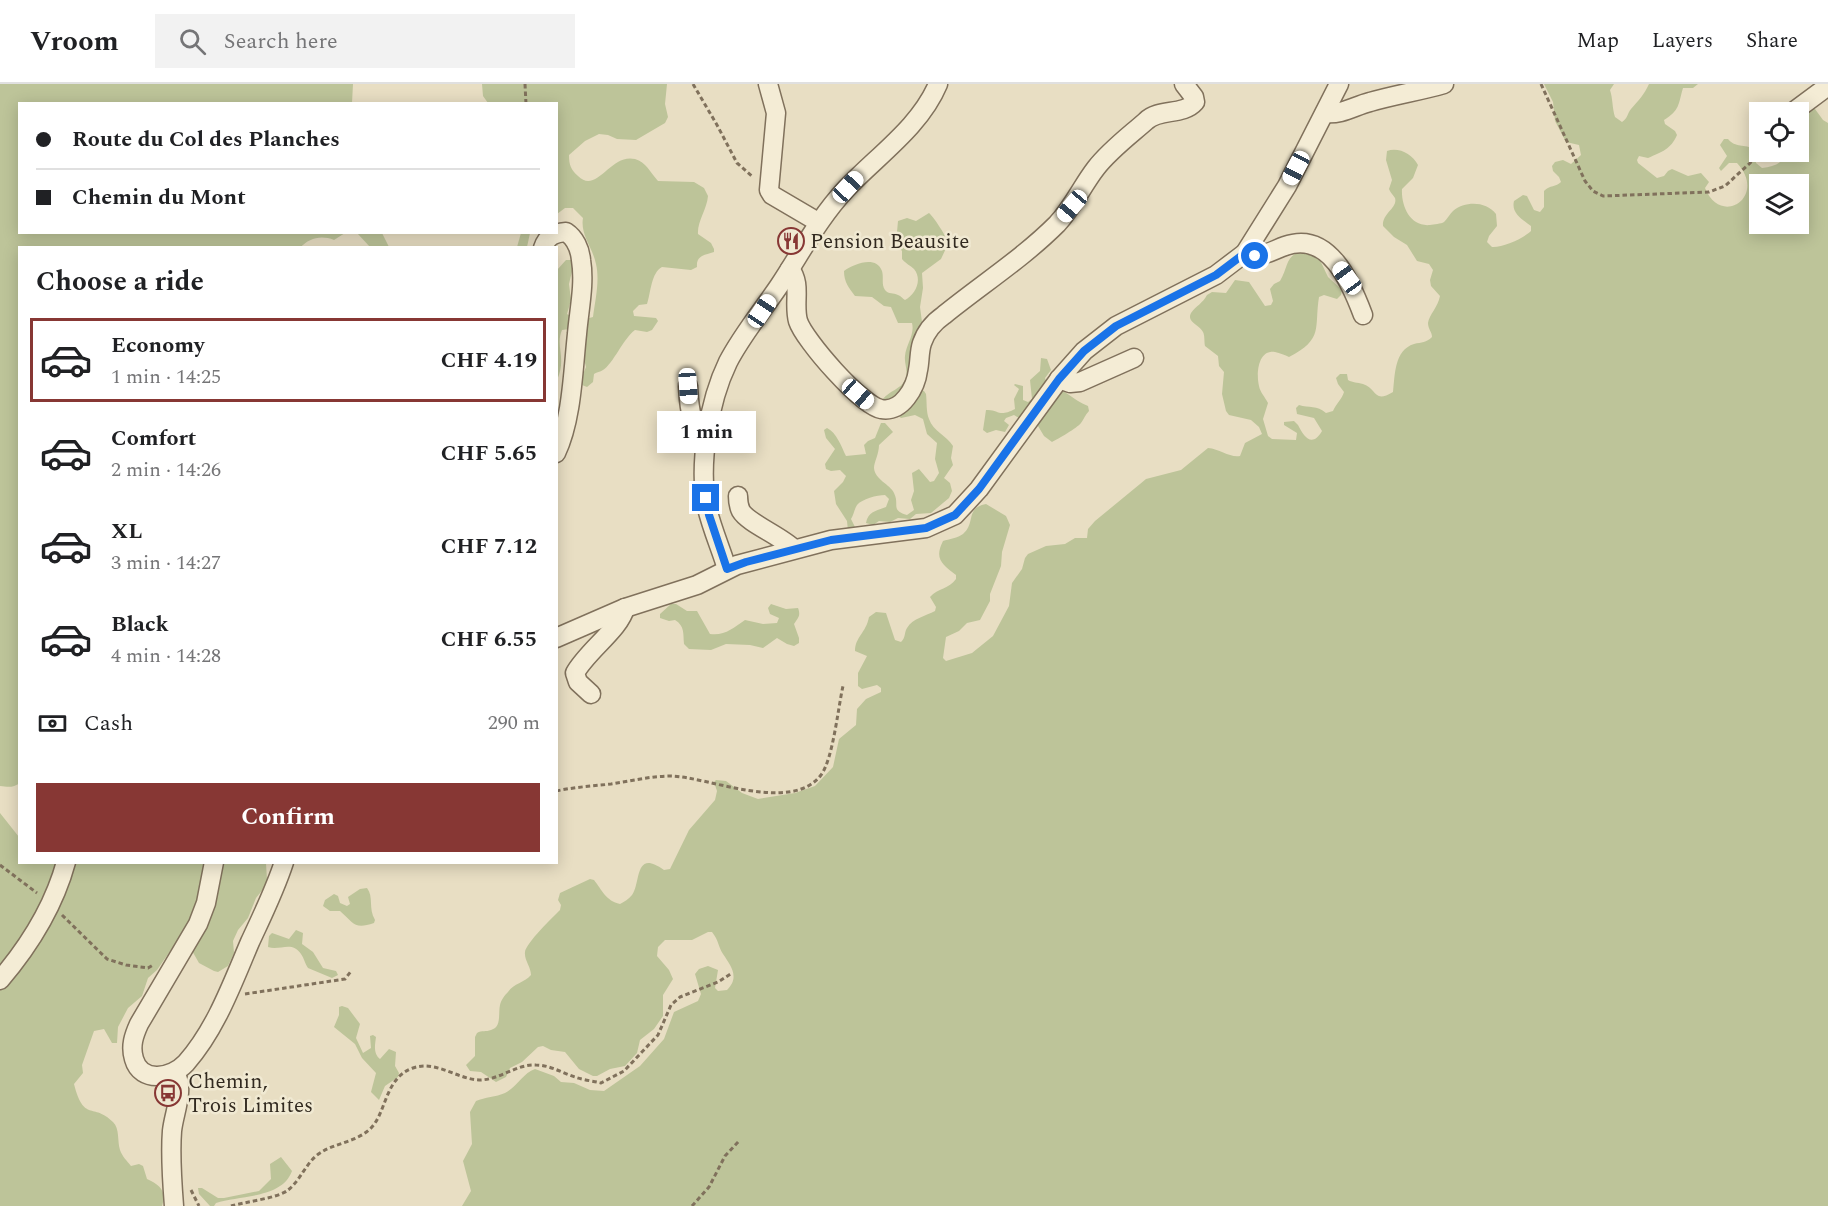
<!DOCTYPE html>
<meta charset="utf-8">
<style>
:root{--surface:#fff;--page:#f2f2f2;--text:#202124;--muted:#757577;--line:#e0e0e0;--accent:#873734}
body{margin:0;font-family:Spectral,serif;background:var(--page);color:var(--text);height:100vh;display:flex;flex-direction:column;font-size:22px;white-space:nowrap}
*{box-sizing:border-box;margin:0}
p{font-size:20px;color:var(--muted)}
.icon{flex:none;width:33px;height:33px;fill:none;stroke:currentColor;stroke-width:2;stroke-linecap:round;stroke-linejoin:round}
.map{position:relative;flex:1;overflow:hidden}
.panel{position:absolute;left:18px;top:162px;width:540px;height:618px;display:flex;flex-direction:column;background:var(--surface);border-radius:0px;box-shadow:0 3px 15px #0003}
.panel>*{flex:none}
.hud{position:absolute;left:18px;top:18px;width:540px;height:132px;border-radius:0px;box-shadow:0 3px 15px #0003;display:grid;align-content:center;height:132px;padding:0 18px;background:var(--surface)}
.controls{position:absolute;left:1749px;top:18px;display:grid;gap:12px}
.controls a{display:grid;place-items:center;width:60px;height:60px;border-radius:0px;background:var(--surface);box-shadow:0 3px 15px #0003;font-size:30px}
.end{position:absolute;width:27px;height:27px;margin:-14px;border:8px solid #1a73e8;background:#fff;box-shadow:0 0 0 3px #fff}
.from{border-radius:50%}
.bubble{position:absolute;height:42px;border-radius:0px;background:var(--surface);box-shadow:0 3px 15px #0003;font-size:20px;font-weight:700;line-height:42px;text-align:center}
.car{position:absolute;width:18px;height:36px;margin:-18px -9px;border-radius:8px;box-shadow:0 0 4px 2px #0007;background:linear-gradient(#fff 24%,#345 0 40%,#fff 0 76%,#345 0 86%,#fff 0)}
.hud b{display:flex;align-items:center;gap:21px;height:57px;font-size:22px}
.hud b+b{border-top:2px solid var(--line)}
.hud i{width:15px;height:15px;background:var(--text)}
ul{padding:0;list-style:none}
li{display:flex;align-items:center;gap:18px;height:84px;margin:0 12px 9px;padding:0 6px;border:3px solid transparent;border-radius:0px}
li div{flex:1}
li b{display:block;font-size:22px}
li em{font-style:normal;font-weight:700}
li.active{border-color:var(--accent)}
li>.icon{width:54px;height:54px;stroke-width:1.5}
h2{padding:0 18px;font-size:27px;line-height:72px}
.pay{display:flex;align-items:center;gap:15px;height:66px;padding:0 18px;font-size:22px}
.pay p{margin-inline-start:auto}
.primary-button{display:flex;gap:12px;margin-top:auto;padding:12px 18px}
.primary-button a{flex:1;height:69px;border-radius:0px;background:var(--accent);color:#fff;font-size:24px;font-weight:700;line-height:69px;text-align:center}
header{display:flex;align-items:center;gap:36px;box-sizing:border-box;height:84px;padding:0 30px;background:var(--surface);border-bottom:2px solid var(--line)}
header strong{font-size:28px}
nav{display:flex;gap:33px;margin-inline-start:auto;font-size:21px}
.search{width:420px;height:54px;background:var(--page);display:flex;align-items:center;gap:15px;box-sizing:border-box;padding:0 21px;border-radius:0px;color:var(--muted);font-size:22px}
.map>svg:first-child{display:block}
.green{fill:#bdc499;fill-rule:evenodd}
.lines{fill:none;stroke-linecap:round;stroke-linejoin:round}
.minor-casing{stroke:#80715c;stroke-width:21}
.path{stroke:#80715c;stroke-width:3;stroke-dasharray:4.5 3;stroke-linecap:butt}
.minor{stroke:#f4ecd5;stroke-width:18}
.route{stroke:#1a73e8;stroke-width:8}
.labels{text-anchor:middle;stroke-width:5;stroke-linejoin:round;paint-order:stroke}
.poi-label{font-size:21px;fill:#31291f;stroke:#f0e9d2;text-anchor:start}
</style>
<header>
<strong>Vroom</strong>
<div class="search"><svg class="icon" aria-label="search" viewBox="0 0 24 24"><circle cx="10" cy="10" r="6"/><path d="M15 15l6 6"/></svg>Search here</div>
<nav><a>Map</a><a>Layers</a><a>Share</a></nav>
</header>
<div class="map">
<svg width="1828" height="1122" viewBox="0 0 1828 1122">
<rect width="100%" height="100%" fill="#e8dec3"/>
<g class="green">
<path d="M0,0H353L352,19L20,20V148L345,149L334,156C321,151 309,154 300,164H20V699C13,704 8,703 0,702Z"/>
<path d="M482,0H667L665,20L668,33L665,39L636,56L617,55L608,51L599,50L585,57L569,71C569,81 571,86 578,92C597,111 610,69 635,75C646,78 650,88 658,97L694,98L704,104L708,112C707,125 697,138 698,150L711,159L714,165V168C704,171 696,172 697,183L691,186L662,183C651,189 651,208 647,220L639,221L633,227L634,232L656,234L658,237L652,246L647,248L635,246C623,255 613,280 603,286C600,288 597,288 594,290L593,298L587,303L582,301L581,295L586,283L583,271L585,251L569,245L562,246C555,262 567,274 557,296V186L566,176H571L573,183L569,200L571,216L567,230L578,237L593,233C595,217 600,197 596,180C593,164 580,151 583,134L573,124H565L557,130L556,88L558,81L556,77V20L488,19L483,12Z"/>
<path d="M1544,0H1614L1610,6C1613,15 1612,24 1615,33L1622,38C1628,34 1627,30 1631,25C1639,16 1644,11 1649,0H1698L1693,4H1683C1678,21 1680,26 1664,36L1665,40L1675,47L1677,51C1671,65 1662,68 1648,74L1639,72L1637,76L1638,79L1657,94L1664,92L1668,87L1672,85L1688,92L1701,89L1709,98L1705,104C1721,144 1768,112 1737,79H1729L1721,87L1719,84L1727,72L1720,61L1724,55H1728C1735,64 1745,60 1754,65L1756,79L1762,84C1774,82 1783,80 1787,68H1798C1799,52 1796,36 1808,25H1815L1823,36L1828,39V1122H462L471,1107L463,1077L472,1060L470,1028L476,1017C485,1013 496,1013 505,1009C517,1003 523,989 535,985L554,992L561,998L574,999L590,1006L604,1007L640,982L664,955L674,928L698,917L701,910L695,890L699,885L708,882L718,886L715,904L718,907L727,906C740,893 731,882 723,870C718,862 719,857 712,848H708L692,856H665L658,863L657,872L669,886L673,895L663,911V932L654,945L640,956L637,969L625,982L610,985L597,992H593L579,985L565,968L551,966L543,962L538,963L522,978L510,984L506,993L496,998L481,988L470,987L466,981L475,972V953L477,949C482,946 486,948 491,946C502,943 498,929 500,921C501,916 505,911 508,908C514,899 524,899 531,891C531,883 524,876 525,868C526,859 553,833 560,826L561,821L558,816L560,809L590,795L594,796C602,806 606,817 620,820C624,818 629,815 632,811C641,799 634,764 664,786L670,785L689,746L715,716L717,707L714,698L716,696L726,697L742,709L758,715L795,709L815,702L833,683L839,655L856,641L857,625L866,615L881,608V604L877,601L862,605L858,602V589L867,572L855,567C855,553 866,549 869,533L876,528L886,529L895,556L901,558C906,553 904,549 907,544C913,534 926,532 935,527L936,523L930,513C938,504 949,505 956,495V491C942,480 934,475 943,457C949,455 958,454 963,450C976,439 965,424 986,420L1006,432L1010,441L1002,468L1001,482L990,510V517L980,536L967,539L959,547L946,553L943,574L946,577L972,569L993,552L1009,522L1012,499L1022,485L1025,474L1028,470L1046,462L1065,460L1075,454H1087L1088,445L1095,437L1140,400L1146,395L1181,386L1208,364C1220,365 1230,374 1240,372L1245,359L1262,350L1259,343L1251,336L1229,331L1226,327L1222,310L1224,288L1219,282L1218,272L1205,262C1204,257 1205,252 1203,248C1200,241 1186,238 1191,229C1196,222 1203,219 1207,211L1212,208L1226,209L1235,196L1249,198L1265,222L1271,221L1273,217L1270,205L1274,200L1280,197C1290,180 1284,169 1309,166L1319,174L1328,193L1342,206L1341,211L1337,215L1324,211L1319,213C1314,244 1324,255 1289,273C1285,271 1280,269 1275,268C1258,265 1256,290 1259,302C1260,308 1265,313 1268,319L1263,335L1268,352L1272,355L1296,356L1297,349L1284,341V338L1294,337L1298,341C1304,353 1312,364 1322,347L1314,334L1297,330L1296,324L1299,321C1309,324 1317,321 1326,329L1333,327C1336,320 1342,315 1344,308L1338,300L1336,294L1340,290H1347L1348,296C1353,299 1357,298 1363,300C1377,304 1373,320 1393,308C1395,292 1394,266 1414,260C1422,258 1426,259 1432,253C1432,248 1428,245 1428,239C1429,231 1438,223 1440,212L1431,202L1430,196L1433,186L1429,180L1417,177L1407,161L1394,153L1383,142C1382,129 1398,124 1395,114C1393,111 1390,108 1389,105L1392,96L1386,76L1387,67C1399,63 1412,70 1418,81L1413,94L1402,105C1401,122 1410,143 1430,141C1434,140 1441,140 1444,138C1447,135 1450,130 1453,127C1465,117 1486,117 1496,130L1497,142L1489,152L1487,158L1492,163C1502,164 1524,154 1531,147V142C1522,135 1511,129 1514,117L1523,111L1527,112L1534,126L1540,128L1544,123V107C1550,101 1556,103 1561,98L1559,93L1553,87L1552,82L1555,78L1563,76L1571,80L1581,71L1579,61L1566,58L1555,37L1553,18ZM1760,100H1798V140H1760Z"/>
<path d="M929,129C933,132 948,154 948,160L941,175L922,189L923,204L920,223L922,238L918,304L924,307L926,310C927,318 926,328 929,335C933,347 947,352 953,362L951,374L953,381L944,394L950,399L952,407L949,414L931,429L916,430L910,435L898,434L890,438L879,437L873,441L866,439C868,427 877,427 886,423L889,415L885,411C877,411 862,415 857,421C854,426 854,430 851,435L856,445L848,447L847,437L836,420L834,407L843,398L846,392L840,386L831,387L826,385L825,380L835,365L826,354L824,346L827,344C837,349 841,362 846,372L866,370L864,361L868,357L875,354L881,339H885L893,348L879,361C879,370 874,378 874,384C875,396 890,400 894,409C900,421 890,426 907,431L914,426L911,416L914,407L912,389L919,385L930,398L934,397L939,389L935,375L937,359L927,350L923,335L915,331L901,334L885,320L883,315C889,307 901,305 905,296C909,288 904,280 905,272C906,260 915,251 912,239H898L891,223L884,222L872,213L855,212C849,204 844,198 844,187C854,180 876,171 882,187C884,194 881,200 885,206C889,211 893,208 898,211C901,212 903,215 905,216C915,211 923,196 914,185C910,181 906,180 902,175V167L896,159L898,137L907,134L916,137Z"/>
<path d="M357,149H382L389,163H370Z"/>
<path d="M521,149H530L527,163H517Z"/>
<path d="M1041,274L1047,275L1051,286L1045,294L1046,297C1061,303 1073,316 1088,322L1089,327C1085,331 1084,335 1081,339C1077,344 1058,355 1052,358L1044,352L1035,337L1019,334L1014,331L1006,334L1004,337L1009,341L1005,348L996,346L987,349L983,346L986,326C999,325 998,334 1015,325L1014,315L1019,305L1014,301L1015,300L1023,302V316L1028,318L1032,315L1030,296L1040,287Z"/>
<path d="M671,520H676L687,527H697L710,550C725,552 733,544 745,536L763,540L777,539L779,534L770,530L768,524L771,520L786,525L798,524C801,532 798,534 794,540L799,554V559L794,562L787,560L777,554L763,564L750,561L726,560L711,566L689,565L684,560C683,550 685,542 675,536L669,537L660,534V530Z"/>
<path d="M0,729L19,753L20,778L266,779L267,796L264,804L256,814L248,834L238,846L233,857L234,869L228,882L218,888L214,887L199,879L191,865L179,860L173,863L157,886L148,894L142,912L128,924L118,943L117,959H112L104,945L94,947L82,981L83,989L74,1000C84,1039 93,1018 113,1038C120,1045 117,1057 120,1066C122,1072 127,1077 131,1082L139,1080L143,1082L147,1095C160,1101 167,1107 162,1122H0Z"/>
<path d="M360,805L367,804C374,813 368,824 375,836L374,839C354,846 354,839 340,827H330L323,822L325,816L334,810L338,812L340,819L347,822L350,820L348,813Z"/>
<path d="M296,846L303,849L302,860L313,868L323,884L336,887L338,891L332,894L308,884C305,880 304,874 301,870C292,856 280,867 268,863L269,852L272,849L289,855Z"/>
<path d="M342,922L348,924L360,940L356,954L363,969L371,964L370,952L373,951L376,953C375,961 373,969 380,975L389,965L396,968L395,982L399,989L398,993L385,1002L379,1016L371,1008L376,989L362,974L355,960L334,943L339,931V923Z"/>
<path d="M281,1073L292,1087C282,1115 239,1111 216,1119L214,1122H210L199,1110L198,1104H202L218,1114H224L259,1107L271,1095L270,1080Z"/>
</g>
<g class="lines">
<defs>
<g id="minor">
<path d="M768,0L776,29L769,106L772,111L818,138"/>
<path d="M1793,28L1828,2"/>
<path d="M1325,29C1342,31 1354,22 1370,18C1394,11 1420,7 1444,0"/>
<path d="M543,164C547,152 554,149 566,148C575,154 580,165 581,176C585,200 579,226 577,250C573,287 572,336 556,369"/>
<path d="M1245,169C1261,175 1271,167 1285,162C1329,146 1351,199 1363,231"/>
<path d="M790,185C802,200 793,219 798,237C804,256 862,322 881,325C902,329 916,303 918,286C920,277 919,268 922,259C926,247 934,238 944,231C981,201 1023,174 1057,140C1073,123 1082,102 1096,84C1110,66 1129,52 1146,37C1159,24 1183,32 1195,18L1194,13L1184,0"/>
<path d="M1059,295L1070,299L1080,298L1134,274"/>
<path d="M688,302C689,316 689,347 708,350"/>
<path d="M738,412C738,417 739,423 741,427C748,439 781,452 794,465"/>
<path d="M727,485C721,465 712,445 707,424C698,381 709,317 728,278C742,251 762,227 779,202C801,169 818,135 846,105C877,72 920,43 938,0"/>
<path d="M556,554L625,524L697,501L737,481L831,456L926,444L955,431L979,405L1060,294L1084,267L1116,242L1216,191L1245,169L1287,102L1339,0"/>
<path d="M591,610L578,598L575,589C587,567 620,545 625,524"/>
<path d="M214,778L206,819L198,840L139,940C134,951 130,962 134,975C141,1000 172,994 186,979C216,945 232,900 250,858C262,832 275,806 284,778"/>
<path d="M0,896C29,862 54,822 66,778"/>
<path d="M174,1122C172,1097 170,1072 172,1047C174,1028 185,1006 175,988"/>
</g>
</defs>
<use href="#minor" class="minor-casing"/>
<g class="path">
<path d="M525,0L526,20"/>
<path d="M693,0L717,41L737,79L753,93"/>
<path d="M1541,0L1585,97L1593,107L1603,112L1709,108L1725,102L1762,68"/>
<path d="M556,707C575,703 593,702 611,700C631,697 651,692 671,692C709,693 791,730 821,691C833,675 838,624 843,602"/>
<path d="M0,781L37,809"/>
<path d="M62,831L107,875L126,881L148,884L153,881"/>
<path d="M245,910L345,895L352,886"/>
<path d="M191,1106L199,1122"/>
<path d="M231,1122C244,1118 279,1114 288,1106C301,1096 306,1078 320,1069C335,1059 356,1058 370,1045C387,1029 384,994 413,984C436,976 457,995 479,996C500,996 516,980 536,981C550,981 562,989 575,993C583,996 593,997 601,999L624,987L658,951L671,921L680,913L718,898L732,889"/>
<path d="M692,1122L709,1103L725,1072L740,1056"/>
</g>
<use href="#minor" class="minor"/>
</g>
<g class="lines">
<path class="route" d="M706,414L709,431L727,485L746,478L831,456L926,444L955,431L979,405L1059,295L1084,267L1116,242L1216,191L1245,169L1255,172"/>
</g>
<defs>
<symbol id="restaurant-ring" viewBox="-11 -11 22 22"><circle r="9.5" fill="#f0e9d2" stroke="#873734" stroke-width="1.5"/><path d="M-5-6h1v4h1v-4h1v4h1v-4h1v5L-1.5 .5V6h-2V.5L-5-1ZM5-6V6H3V1.5H1.5Q1.5-4 5-6Z" fill="#873734"/></symbol>
<symbol id="bus-ring" viewBox="-11 -11 22 22"><circle r="9.5" fill="#f0e9d2" stroke="#873734" stroke-width="1.5"/><path d="M-5-6H5V4H4V6H2V4H-2V6H-4V4H-5ZM-3.5-4V0h7V-4ZM-3.5 1.2v1.5H-2V1.2ZM2 1.2v1.5H3.5V1.2Z" fill="#873734"/></symbol>
</defs>
<g fill-rule="evenodd">
<use href="#restaurant-ring" x="776" y="142" width="30" height="30"/>
<use href="#bus-ring" x="153" y="994" width="30" height="30"/>
</g>
<g class="labels">
<g class="poi-label">
<text x="810" y="164">Pension Beausite</text>
<text x="188" y="1004">Chemin,<tspan x="188" dy="24">Trois Limites</tspan></text>
</g>
</g>
</svg>
<div class="controls">
<a><svg class="icon" aria-label="locate" viewBox="0 0 24 24"><circle cx="12" cy="12" r="6"/><path d="M12 2v4M12 18v4M2 12h4M18 12h4"/></svg></a>
<a><svg class="icon" aria-label="layers" viewBox="0 0 24 24"><path d="M12 4l9 5-9 5-9-5zM3 14l9 5 9-5"/></svg></a>
</div>
<i class="end from" style="left:1255px;top:172px"></i>
<i class="end" style="left:706px;top:414px"></i>
<div class="bubble" style="left:657px;top:327px;width:99px">1 min</div>
<i class="car" style="left:1296px;top:84px;rotate:208deg"></i>
<i class="car" style="left:848px;top:103px;rotate:43deg"></i>
<i class="car" style="left:1072px;top:122px;rotate:220deg"></i>
<i class="car" style="left:1347px;top:194px;rotate:324deg"></i>
<i class="car" style="left:762px;top:227px;rotate:34deg"></i>
<i class="car" style="left:688px;top:302px;rotate:176deg"></i>
<i class="car" style="left:858px;top:310px;rotate:131deg"></i>
<div class="hud">
<b><i class="from"></i>Route du Col des Planches</b>
<b><i></i>Chemin du Mont</b>
</div>
<section class="panel">
<h2>Choose a ride</h2>
<ul>
<li class="active"><svg class="icon" aria-label="car" viewBox="0 0 24 24"><path d="M5 17H2v-5l4-1 3-4h7l3 4 3 1v5h-3M9 17h6M6 11h13"/><circle cx="7" cy="17" r="2"/><circle cx="17" cy="17" r="2"/></svg><div><b>Economy</b><p>1 min · 14:25</p></div><em>CHF 4.19</em></li>
<li><svg class="icon" aria-label="car" viewBox="0 0 24 24"><path d="M5 17H2v-5l4-1 3-4h7l3 4 3 1v5h-3M9 17h6M6 11h13"/><circle cx="7" cy="17" r="2"/><circle cx="17" cy="17" r="2"/></svg><div><b>Comfort</b><p>2 min · 14:26</p></div><em>CHF 5.65</em></li>
<li><svg class="icon" aria-label="car" viewBox="0 0 24 24"><path d="M5 17H2v-5l4-1 3-4h7l3 4 3 1v5h-3M9 17h6M6 11h13"/><circle cx="7" cy="17" r="2"/><circle cx="17" cy="17" r="2"/></svg><div><b>XL</b><p>3 min · 14:27</p></div><em>CHF 7.12</em></li>
<li><svg class="icon" aria-label="car" viewBox="0 0 24 24"><path d="M5 17H2v-5l4-1 3-4h7l3 4 3 1v5h-3M9 17h6M6 11h13"/><circle cx="7" cy="17" r="2"/><circle cx="17" cy="17" r="2"/></svg><div><b>Black</b><p>4 min · 14:28</p></div><em>CHF 6.55</em></li>
</ul>
<div class="pay"><svg class="icon" aria-label="cash" viewBox="0 0 24 24"><path d="M3 7h18v10H3z"/><circle cx="12" cy="12" r="2"/></svg>Cash<p>290 m</p></div>
<div class="primary-button"><a>Confirm</a></div>
</section>
</div>
